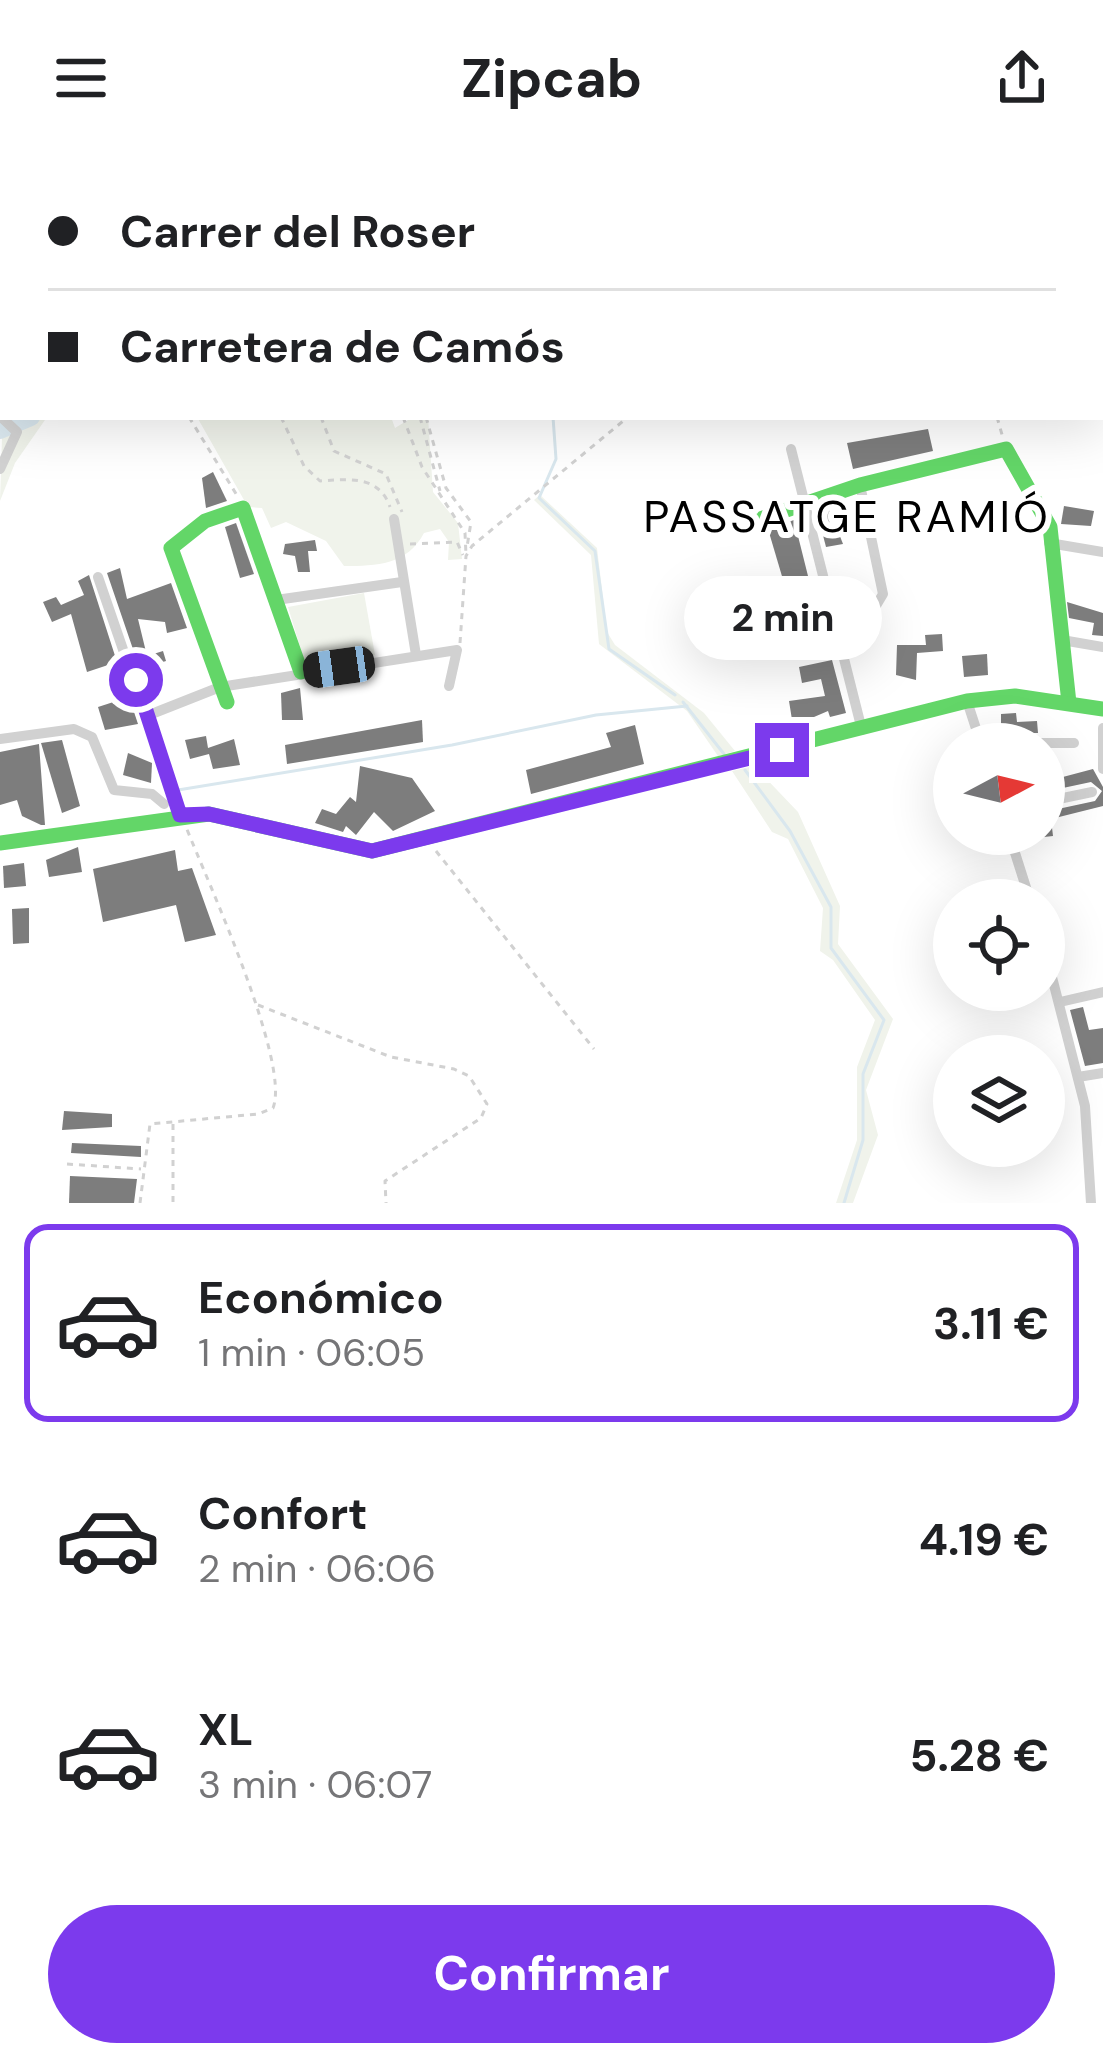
<!DOCTYPE html>
<html lang="es">
<meta charset="utf-8">
<style>
:root{--surface:#fff;--page:#f2f2f2;--text:#202124;--muted:#757577;--line:#e0e0e0;--accent:#7c3aed}
body{margin:0;font-family:"DM Sans",sans-serif;background:var(--page);color:var(--text);height:100vh;display:flex;flex-direction:column;font-size:45px;white-space:nowrap}
*{box-sizing:border-box;margin:0}
p{font-size:39px;color:var(--muted)}
.icon{flex:none;width:66px;height:66px;fill:none;stroke:currentColor;stroke-width:2;stroke-linecap:round;stroke-linejoin:round}
.map{position:relative;height:1047px;overflow:hidden}
.side{display:flex;flex-direction:column;background:var(--surface);flex:1}
.side>*{flex:none}
.top-card{position:absolute;left:0px;top:0px;width:1104px;height:264px;box-shadow:0 12px 48px #0002;display:grid;align-content:center;height:264px;padding:0 48px;background:var(--surface)}
.needle{width:78px;rotate:83deg}
.fabs{position:absolute;left:933px;top:567px;display:grid;gap:24px}
.fabs a{display:grid;place-items:center;width:132px;height:132px;border-radius:50%;background:var(--surface);box-shadow:0 12px 48px #0002;font-size:60px}
.end{position:absolute;width:54px;height:54px;margin:-27px;border:15px solid #7c3aed;background:#fff;box-shadow:0 0 0 6px #fff}
.from{border-radius:50%}
.bubble{position:absolute;height:84px;border-radius:42px;background:var(--surface);box-shadow:0 12px 48px #0002;font-size:39px;font-weight:700;line-height:84px;text-align:center}
.car{position:absolute;width:36px;height:72px;margin:-36px -18px;border-radius:15px;box-shadow:0 0 9px 3px #0007;background:linear-gradient(#222 24%,#8ab4d8 0 40%,#222 0 76%,#8ab4d8 0 86%,#222 0)}
.top-card b{display:flex;align-items:center;gap:42px;height:114px;font-size:45px}
.top-card b+b{border-top:3px solid var(--line)}
.top-card i{width:30px;height:30px;background:var(--text)}
ul{padding:21px 0 0;list-style:none}
li{display:flex;align-items:center;gap:36px;height:198px;margin:0 24px 18px;padding:0 24px;border:6px solid transparent;border-radius:24px}
li div{flex:1}
li b{display:block;font-size:45px}
li em{font-style:normal;font-weight:700}
li.current{border-color:var(--accent)}
li>.icon{width:108px;height:108px;stroke-width:1.5}
.action{display:flex;gap:24px;margin-top:auto;padding:24px 48px}
.action a{flex:1;height:138px;border-radius:72px;background:var(--accent);color:#fff;font-size:48px;font-weight:700;line-height:138px;text-align:center}
header{display:flex;justify-content:space-between;align-items:center;height:156px;padding:0 48px;background:var(--surface);font-size:54px;font-weight:700}
.map>svg:first-child{display:block}
.green{fill:#f0f3eb}
.lines{fill:none;stroke-linecap:round;stroke-linejoin:round}
.stream{stroke:#d9e7ee;stroke-width:3}
.river{stroke:#d9e7ee;stroke-width:18}
.building{fill:#7d7d7d}
.path{stroke:#d1d1d1;stroke-width:3;stroke-dasharray:6 6;stroke-linecap:butt}
.street{stroke:#d1d1d1;stroke-width:10}
.fast{stroke:#63d668;stroke-width:15}
.route{stroke:#7c3aed;stroke-width:15}
.labels{text-anchor:middle;stroke-width:12;stroke-linejoin:round;paint-order:stroke}
.neighbourhood-label{font-size:45px;letter-spacing:3px;fill:#000;stroke:#fff}
</style>
<header><svg class="icon" aria-label="menu" viewBox="0 0 24 24"><path d="M4 6h16M4 12h16M4 18h16"/></svg>Zipcab<svg class="icon" aria-label="share" viewBox="0 0 24 24"><path d="M12 15V3M7 8l5-5 5 5M5 13v7h14v-7"/></svg></header>
<div class="map">
<svg width="1103" height="1047" viewBox="0 0 1103 1047">
<rect width="100%" height="100%" fill="#fff"/>
<g class="green">
<path d="M80,0H524V3H81Z"/>
<path d="M3,249V261H47L15,307L0,345Z"/>
<path d="M197,261H391L395,272L413,261H428L433,336L458,367L462,403L448,404L449,386L440,373L424,377C407,409 377,410 344,410L326,385L286,366L271,372L262,352L248,351Z"/>
<path d="M540,339L597,392L607,476L615,489L704,557L735,595L718,600L687,555L599,488L591,399L534,344Z"/>
<path d="M364,437L375,499L305,507L288,451Z"/>
<path d="M754,610L798,656L840,750L838,788L893,863L866,934L878,979L853,1047H836L857,984V911L875,864L833,804L820,795L823,752L788,683L772,676L732,615Z"/>
</g>
<g class="lines">
<g class="stream">
<path d="M516,0V3"/>
<path d="M553,261L556,303L539,342L595,395L609,493L675,539"/>
<path d="M683,546L724,598"/>
<path d="M745,614L790,675L831,751V792L884,864L863,918V984L844,1047"/>
<path d="M178,634L452,589L596,559L687,550"/>
</g>
<g class="river">
<path d="M14,0L20,3"/>
<path d="M0,37L3,36"/>
<path d="M0,131L3,132"/>
<path d="M0,274L31,261"/>
</g>
</g>
<g class="building">
<path d="M928,273L933,295L853,313L847,287Z"/>
<path d="M213,316L227,345L206,352L202,322Z"/>
<path d="M1064,350L1094,355L1091,370L1061,368Z"/>
<path d="M829,352L843,388L826,391L817,356Z"/>
<path d="M794,364L809,424L784,427L768,373Z"/>
<path d="M236,367L254,418L240,422L225,371Z"/>
<path d="M315,384L317,395H308L310,416H298L295,400L283,398L285,388Z"/>
<path d="M120,412L127,443L171,427L187,472L167,477L165,466L138,463L147,500L163,495L166,505L147,511L159,543H150L107,417Z"/>
<path d="M89,419L117,506L87,516L71,458L52,466L43,446L56,441L61,449L84,439L78,425Z"/>
<path d="M1067,446L1103,457V480L1092,479L1094,467L1069,462Z"/>
<path d="M942,478L943,495L917,497L916,524L896,519L897,489H926L925,479Z"/>
<path d="M987,498L988,519L964,521L962,500Z"/>
<path d="M832,504L846,557L830,561L828,555L793,570L789,545L825,540L821,523L802,527L799,511Z"/>
<path d="M300,532L303,564H282L281,537Z"/>
<path d="M129,541L138,568L105,574L98,551Z"/>
<path d="M1016,557L1017,566L1037,565L1038,577H1001V558Z"/>
<path d="M422,564L423,586L287,608L285,589Z"/>
<path d="M635,569L644,608L531,638L526,614L611,591L606,577Z"/>
<path d="M206,580L208,592L234,583L240,609L213,613L209,598L190,603L185,584Z"/>
<path d="M62,584L80,650L62,657L41,587Z"/>
<path d="M39,588L45,669H41L22,660L17,644L0,649V596Z"/>
<path d="M128,597L152,607L151,627L123,619Z"/>
<path d="M360,610L412,622L435,655L393,675L374,656L356,679L346,670L343,676L315,667L322,653L336,658L350,641L356,646Z"/>
<path d="M1093,613L1103,631V650L1051,663L1053,680L1044,681V656L1095,645L1102,635L1091,626L1044,636V626Z"/>
<path d="M78,691L82,716L49,721L46,704Z"/>
<path d="M175,694L178,715L192,712L216,779L185,786L176,749L103,766L93,713Z"/>
<path d="M24,707L26,730L4,732L3,710Z"/>
<path d="M29,752V787L13,788L12,753Z"/>
<path d="M1083,851L1089,874L1103,872V907L1085,910L1070,854Z"/>
<path d="M64,955L112,958V971L62,974Z"/>
<path d="M72,987L141,990V1001L71,997Z"/>
<path d="M70,1020L137,1023L134,1047H69Z"/>
</g>
<g class="lines">
<g class="path">
<path d="M83,0L84,3"/>
<path d="M710,0L712,3"/>
<path d="M161,3V0"/>
<path d="M178,3V0"/>
<path d="M807,3L810,0"/>
<path d="M1057,3L1058,0"/>
<path d="M189,261L238,341"/>
<path d="M281,261L304,310L320,325C349,323 379,319 390,351"/>
<path d="M321,261L334,295L386,318L402,356"/>
<path d="M403,261L422,311L465,377L466,399"/>
<path d="M420,261L440,335"/>
<path d="M426,261L446,332L471,366L467,391"/>
<path d="M997,261L1003,282"/>
<path d="M410,388L457,386L463,399"/>
<path d="M460,487L466,400L472,390L628,261"/>
<path d="M436,695L594,893"/>
<path d="M258,849L391,901L454,913L469,920L487,948L481,962L385,1025L386,1047"/>
<path d="M173,968V1047"/>
<path d="M67,1008L141,1013"/>
<path d="M140,1047L150,968L258,958L273,952C291,907 207,724 186,671"/>
</g>
<g class="street">
<path d="M0,260L17,276L0,313"/>
<path d="M791,293L862,574"/>
<path d="M394,363L416,499"/>
<path d="M1049,387L1103,396"/>
<path d="M98,421L177,650"/>
<path d="M276,444L402,426"/>
<path d="M834,463L874,453L883,438L860,329"/>
<path d="M1062,484L1103,491"/>
<path d="M967,545L981,588"/>
<path d="M149,559L220,531L457,494L449,530"/>
<path d="M1103,572V613"/>
<path d="M0,583L74,573L92,581L114,634L152,638L164,648"/>
<path d="M980,587H1074"/>
<path d="M1044,646L1092,636"/>
<path d="M1009,678L1030,744"/>
<path d="M1044,790L1085,950L1091,1047"/>
<path d="M1060,846L1103,836"/>
<path d="M1078,921L1103,917"/>
</g>
<g class="fast">
<path d="M757,364L860,329L1006,293L1050,371L1069,547"/>
<path d="M227,546L171,392L205,365L243,352L301,516"/>
<path d="M0,687L209,658L372,695L967,545L1015,540L1103,553"/>
</g>
</g>
<g class="lines">
<path class="route" d="M136,524L180,659L209,658L372,695L782,594"/>
</g>
<g class="labels">
<g class="neighbourhood-label">
<text x="847" y="376">PASSATGE RAMIÓ</text>
</g>
</g>
</svg>
<div class="fabs">
<a><svg class="needle" viewBox="-14 -14 28 28"><path d="M0-13l5 13h-10z" fill="#e53935"/><path d="M0 13l5-13h-10z" fill="#757577"/></svg></a>
<a><svg class="icon" aria-label="locate" viewBox="0 0 24 24"><circle cx="12" cy="12" r="6"/><path d="M12 2v4M12 18v4M2 12h4M18 12h4"/></svg></a>
<a><svg class="icon" aria-label="layers" viewBox="0 0 24 24"><path d="M12 4l9 5-9 5-9-5zM3 14l9 5 9-5"/></svg></a>
</div>
<i class="end from" style="left:136px;top:524px"></i>
<i class="end" style="left:782px;top:594px"></i>
<div class="bubble" style="left:684px;top:420px;width:198px">2 min</div>
<i class="car" style="left:339px;top:511px;rotate:262deg"></i>
<div class="top-card">
<b><i class="from"></i>Carrer del Roser</b>
<b><i></i>Carretera de Camós</b>
</div>
</div>
<section class="side">
<ul>
<li class="current"><svg class="icon" aria-label="car" viewBox="0 0 24 24"><path d="M5 17H2v-5l4-1 3-4h7l3 4 3 1v5h-3M9 17h6M6 11h13"/><circle cx="7" cy="17" r="2"/><circle cx="17" cy="17" r="2"/></svg><div><b>Económico</b><p>1 min · 06:05</p></div><em>3.11 €</em></li>
<li><svg class="icon" aria-label="car" viewBox="0 0 24 24"><path d="M5 17H2v-5l4-1 3-4h7l3 4 3 1v5h-3M9 17h6M6 11h13"/><circle cx="7" cy="17" r="2"/><circle cx="17" cy="17" r="2"/></svg><div><b>Confort</b><p>2 min · 06:06</p></div><em>4.19 €</em></li>
<li><svg class="icon" aria-label="car" viewBox="0 0 24 24"><path d="M5 17H2v-5l4-1 3-4h7l3 4 3 1v5h-3M9 17h6M6 11h13"/><circle cx="7" cy="17" r="2"/><circle cx="17" cy="17" r="2"/></svg><div><b>XL</b><p>3 min · 06:07</p></div><em>5.28 €</em></li>
</ul>
<div class="action"><a>Confirmar</a></div>
</section>
